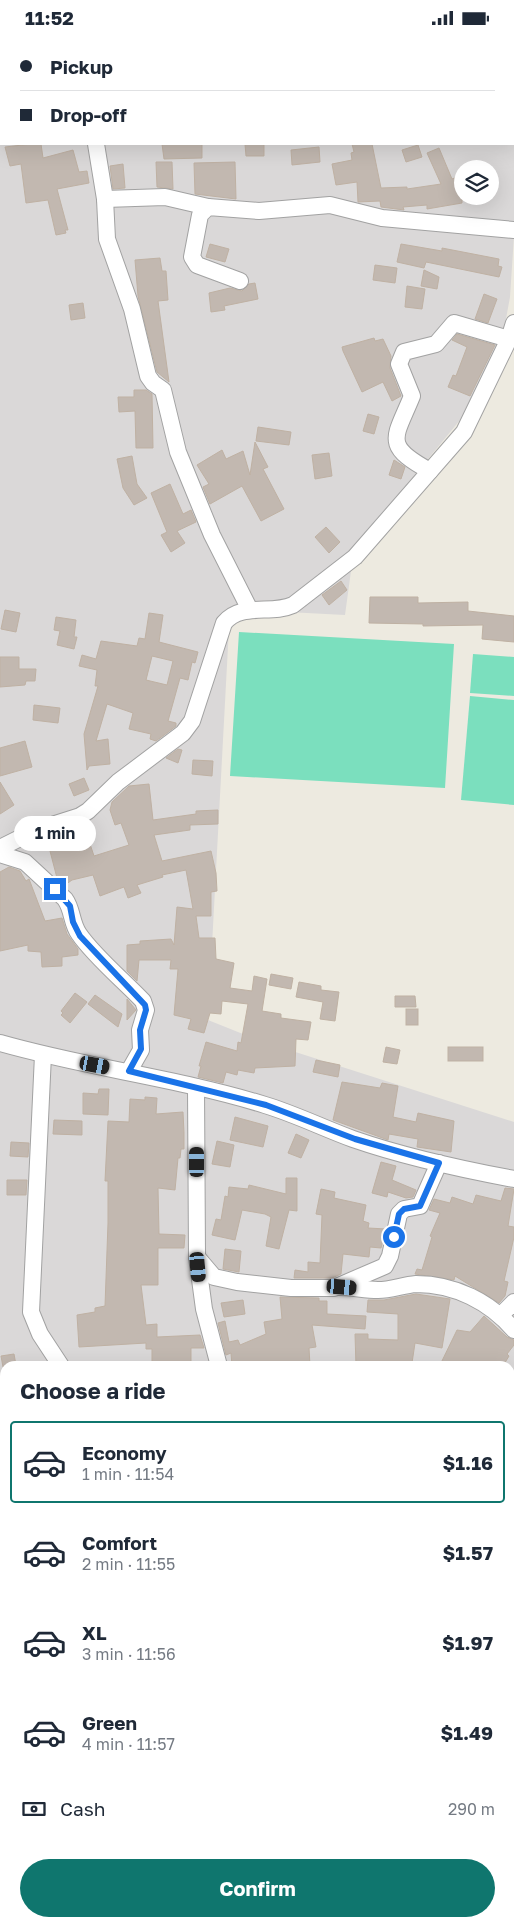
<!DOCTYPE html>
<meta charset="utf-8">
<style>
:root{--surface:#fff;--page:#f2f2f3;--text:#1f2937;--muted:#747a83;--line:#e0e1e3;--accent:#0f766e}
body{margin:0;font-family:"Golos Text",sans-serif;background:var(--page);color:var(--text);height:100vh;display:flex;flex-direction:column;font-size:19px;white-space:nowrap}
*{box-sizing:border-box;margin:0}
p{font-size:16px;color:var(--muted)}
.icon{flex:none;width:28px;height:28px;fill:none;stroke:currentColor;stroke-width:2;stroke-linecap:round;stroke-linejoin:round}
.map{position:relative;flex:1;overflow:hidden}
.sheet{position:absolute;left:0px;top:1326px;width:515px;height:566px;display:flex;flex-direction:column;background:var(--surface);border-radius:15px 15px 0 0;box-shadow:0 5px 20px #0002}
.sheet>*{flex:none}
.banner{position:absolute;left:0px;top:0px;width:515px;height:110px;box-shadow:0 5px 20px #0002;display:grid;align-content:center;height:110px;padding:0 20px;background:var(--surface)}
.tools{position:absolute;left:454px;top:125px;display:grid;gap:10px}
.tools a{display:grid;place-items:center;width:45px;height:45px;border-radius:50%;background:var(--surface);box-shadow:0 5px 20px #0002;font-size:25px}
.end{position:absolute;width:22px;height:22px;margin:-11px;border:6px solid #1a73e8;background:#fff;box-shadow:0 0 0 2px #fff}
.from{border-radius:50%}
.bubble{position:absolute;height:35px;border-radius:18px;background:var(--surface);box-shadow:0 5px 20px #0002;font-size:16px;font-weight:700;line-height:35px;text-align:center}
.car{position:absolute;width:15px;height:30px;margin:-15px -8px;border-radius:6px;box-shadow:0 0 4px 1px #0007;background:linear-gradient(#222 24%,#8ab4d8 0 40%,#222 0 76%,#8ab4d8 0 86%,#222 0)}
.banner b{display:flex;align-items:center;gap:18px;height:48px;font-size:19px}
.banner b+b{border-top:1px solid var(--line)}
.banner i{width:12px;height:12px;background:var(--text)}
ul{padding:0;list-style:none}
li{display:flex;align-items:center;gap:15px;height:82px;margin:0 10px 8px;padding:0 10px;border:2px solid transparent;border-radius:5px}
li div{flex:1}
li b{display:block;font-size:19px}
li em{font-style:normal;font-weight:700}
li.current{border-color:var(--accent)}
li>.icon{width:45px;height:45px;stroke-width:1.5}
h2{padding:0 20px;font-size:22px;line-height:60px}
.pay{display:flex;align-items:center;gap:12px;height:55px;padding:0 20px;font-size:19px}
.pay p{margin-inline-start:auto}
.primary-button{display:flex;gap:10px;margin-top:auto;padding:10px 20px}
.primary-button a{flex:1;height:58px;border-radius:30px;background:var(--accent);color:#fff;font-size:20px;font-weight:700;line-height:58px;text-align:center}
.status{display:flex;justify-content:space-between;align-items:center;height:35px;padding:0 25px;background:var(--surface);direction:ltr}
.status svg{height:14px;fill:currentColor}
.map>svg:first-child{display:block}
.residential{fill:#dad8d8;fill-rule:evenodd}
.pitch{fill:#7bdfbe}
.building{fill:#c2b8b0;stroke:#bfb1a3;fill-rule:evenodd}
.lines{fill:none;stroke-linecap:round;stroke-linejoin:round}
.minor-casing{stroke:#a2a2a2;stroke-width:18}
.minor{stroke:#fff;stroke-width:16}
.route{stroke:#1a73e8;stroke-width:6}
</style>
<div class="status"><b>11:52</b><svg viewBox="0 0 49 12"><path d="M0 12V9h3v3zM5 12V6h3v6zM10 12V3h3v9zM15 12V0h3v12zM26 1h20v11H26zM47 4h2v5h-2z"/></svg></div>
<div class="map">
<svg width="514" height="1892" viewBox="0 0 514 1892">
<rect width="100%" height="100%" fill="#edeae0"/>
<path class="residential" d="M0,0H514V201L510,262L501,311L474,368L354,514L345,580L230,574L208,985L258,1005L514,1087V1892H0ZM1,1H514V109H1ZM462,134H490V161H462ZM5,1331H510V1888H5Z"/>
<g class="pitch">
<path d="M239,597L454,609L445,753L230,741Z"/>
<path d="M473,619L514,622V661L470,658Z"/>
<path d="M470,661L514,665V770L461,765Z"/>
</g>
<g class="building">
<path d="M31,109H41L43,123L73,115L79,137L87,136L89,148L57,154L68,195H65L66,198L56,200L48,165L26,168L21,129L10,131L5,112Z"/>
<path d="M162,109H202V123L164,124Z"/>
<path d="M245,109H264V121H246Z"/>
<path d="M352,109H372L381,153L407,152V154L441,149L427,118L439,113L452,144L462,140V168L427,174V170L403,172L404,175L381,172L380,166L358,167L357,147L336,150L332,129L352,125L351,118L354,117Z"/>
<path d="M418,110L422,122L406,127L402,115Z"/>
<path d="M319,112L320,127L292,130L291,115Z"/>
<path d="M156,127H172L173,154L157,152Z"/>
<path d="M235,127L236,164L195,159L194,128Z"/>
<path d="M123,129L125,153L113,154L110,131Z"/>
<path d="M210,209L229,214L225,227L206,222Z"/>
<path d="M401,209L442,216V213L499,224L498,231L502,232L499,242L426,227L424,233L397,227Z"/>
<path d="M160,223L162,236H166L168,265L158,266L169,347L157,337L138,261L135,225Z"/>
<path d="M375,230L397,233L395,248L373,245Z"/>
<path d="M424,235L439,242L437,254L421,251Z"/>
<path d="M255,248L258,264L224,271L225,275L211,277L209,258L230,253L242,256L249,249Z"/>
<path d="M407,251L425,254L422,274L405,272Z"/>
<path d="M484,259L497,264L488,288L475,284Z"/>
<path d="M83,268L85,283L71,285L69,270Z"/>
<path d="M457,299L495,310L470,361L448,352L453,340L456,341L467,312L452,305Z"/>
<path d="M374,303L375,306L383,304L391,321L390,333L401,361L392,366L383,347L362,357L343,316L342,312Z"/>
<path d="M134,355H146L152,359L153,413H136L135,376L119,377L118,362H134Z"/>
<path d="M368,379L379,382L374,399L363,396Z"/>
<path d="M258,392L291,397L289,410L256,406Z"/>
<path d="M255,407L268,432L263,434L284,474L261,486L242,451L210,469L203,452L209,449L197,430L222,415L226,424L243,416L250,440Z"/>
<path d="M329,418L332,441L315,444L312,420Z"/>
<path d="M132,421L137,449L147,463L134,470L123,453L117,424Z"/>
<path d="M394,425L405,432L401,444L389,440Z"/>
<path d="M170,449L183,479L191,475L196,487L177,496L185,508L171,517L161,500L167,497L151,458Z"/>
<path d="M326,492L340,507L329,518L315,502Z"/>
<path d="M341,546L347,555L329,570L322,560Z"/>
<path d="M370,562H418V568L468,567V576L514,581V607L482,604L483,590L423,591V589L369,588Z"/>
<path d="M5,575L20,578L16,597L1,594Z"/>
<path d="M149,578L163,580L159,607L198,617L195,628L192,627L188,645L180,643L168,686L176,688V691L156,706L150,704L151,699L129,694L133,678L107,669L96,706L108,704L110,729L89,731L87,735L84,699L98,651H95L97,635L79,631L82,620L96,624L101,606L137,611L139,603L145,604ZM152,621L173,626L167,650L146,645Z"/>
<path d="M56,582L76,585L74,602H77L74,614L57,610L60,596L54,595Z"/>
<path d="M0,622H19V634H36L35,646H26L25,650L0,652Z"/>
<path d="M34,670L60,673L58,688L33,685Z"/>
<path d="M25,706L32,732L0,741V713Z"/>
<path d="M178,714L182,715L178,728L166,723Z"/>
<path d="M193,725L213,726L212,741L192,739Z"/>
<path d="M84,743L89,755L74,761L69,749Z"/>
<path d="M0,747L14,770L0,779Z"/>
<path d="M149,749L153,785L196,779V776L218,775V789L190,790V795L154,800L162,826L211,816L216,838L217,856L211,857V881H196L199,903H215L216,924L234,928L230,953L252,956L254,941L267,944L262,976L281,979V983L311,987L308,1005L296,1004L295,1031L255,1033L254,1038L238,1035L237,1040L226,1037L223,1048L198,1042L201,1031H199L206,1007L237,1016L238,1007L241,1008L248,969L222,966L221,979L210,978L204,998L188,994L191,984L174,980L178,934H170L171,925H139L137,946L127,936V910L140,909V906L171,904L174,910L177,872L193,874L186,835L162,840L163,842L137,850L141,858L128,863L124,852L100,861L93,840L72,845L65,850L57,843L50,816L43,803L64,797L66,804L86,797L94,821L129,810L121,788L115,790L110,775L112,767L129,751Z"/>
<path d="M9,832L20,836L26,846L29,844L45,886L62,883L67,899L78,914V920L62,922V931L42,932L41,917L28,916V910L0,916V837Z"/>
<path d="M271,939L293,943L291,954L269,950Z"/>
<path d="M299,947L321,951V955L339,957L335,986L320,984L323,967L296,962Z"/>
<path d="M75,958L87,967L70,988L61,980L63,978L61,976Z"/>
<path d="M95,960L122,979L118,992L88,969Z"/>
<path d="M395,961H415L416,972H395Z"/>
<path d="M127,964L136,975L127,985Z"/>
<rect x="406" y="974" width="12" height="16"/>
<path d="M386,1012L400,1015L397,1029L383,1027Z"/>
<rect x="448" y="1012" width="35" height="14"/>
<path d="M316,1025L340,1030L338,1042L313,1037Z"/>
<path d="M342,1047L380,1053L382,1048L398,1051L393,1082L416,1087L418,1078L454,1086L451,1117L417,1112L418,1104L389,1099L388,1105L333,1085Z"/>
<path d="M99,1054H109L108,1080L83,1079V1058L98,1059Z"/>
<path d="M145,1062L157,1063L156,1079L183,1077L184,1098V1114H181L180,1123H178L175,1155L158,1153L159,1199L185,1200L184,1213H158V1250H141L146,1290L157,1289V1302L200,1300L204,1313H191V1330L152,1331V1314H146V1308L79,1312L77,1280L95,1277V1273L105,1271L108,1188V1146H105L108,1086L129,1087L130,1064L145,1065Z"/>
<path d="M235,1082L268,1091L263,1112L230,1105Z"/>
<path d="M54,1085L82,1086V1100L53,1099Z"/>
<path d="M296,1099L309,1105L301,1123L288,1118Z"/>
<path d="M217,1106L234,1110L230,1132L212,1129Z"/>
<path d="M11,1107L29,1108L28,1122L10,1121Z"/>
<path d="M381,1127L396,1131L392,1145L416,1155L413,1162L406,1163L388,1157L387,1162L372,1158Z"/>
<path d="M286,1143H297V1176L289,1175L279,1214L266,1211L271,1182L265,1179L242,1175L235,1205L212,1200L216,1184L221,1185L225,1161L228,1162L229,1152L248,1154L249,1150L286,1159Z"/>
<path d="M7,1145H27L26,1160H7Z"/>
<path d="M505,1153L514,1154L508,1191L514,1192V1202L504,1246L508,1247L505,1261L499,1268L455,1241L454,1245L415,1239L417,1234L422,1235L432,1202L430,1201L440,1178L429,1175L434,1164L450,1168L452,1162L473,1169L476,1160L501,1166Z"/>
<path d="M321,1154L335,1157L334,1163L366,1170L363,1186L369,1188L368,1193L386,1194L381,1213L370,1212L369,1222L343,1219L341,1239L332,1243H294L295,1235L308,1237V1227L320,1228L322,1180L316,1179Z"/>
<path d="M225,1214L241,1216L239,1237L223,1234Z"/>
<path d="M416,1259L450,1264L442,1313L415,1308L412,1328L391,1327V1331H356L355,1299H368V1304L398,1305V1279L367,1277L368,1265H384Z"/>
<path d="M280,1262L319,1263V1266H327V1279L366,1281L365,1294L312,1290L316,1312L309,1313L310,1331H232L231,1318L226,1320L218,1288L225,1286L229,1307L238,1305L240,1310L266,1299L264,1287L282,1284Z"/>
<path d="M243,1265L245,1279L224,1282L221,1268Z"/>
<path d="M484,1281L507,1302L514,1305V1310L507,1319L509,1321L503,1331L440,1330L457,1295L470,1297Z"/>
<path d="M14,1319L16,1330L3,1332L1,1321Z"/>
</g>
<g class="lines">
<defs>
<g id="minor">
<path d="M78,0V1"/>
<path d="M95,1L106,0"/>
<path d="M0,10H1"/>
<path d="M96,109L105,164L107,204L132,274L148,341L153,348L163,355L178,417L212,500L250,575"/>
<path d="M105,164L165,162L208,172"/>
<path d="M240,246L197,230L192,222L200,180L208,172L259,176L330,170L382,183L514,195"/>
<path d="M430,436C382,410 395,403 412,361L399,329L404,317L436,309L454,288L509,304"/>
<path d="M0,813L36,795L80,781L88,776L118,747L183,698L192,686L224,588C241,567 271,580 293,570L355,522L464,397L509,304L514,288"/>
<path d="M0,819L25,827L65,864C73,875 71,888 79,899C94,921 124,946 143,966L146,975L140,995L141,1015L129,1036"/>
<path d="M0,1008C87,1033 178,1043 265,1070C295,1079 323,1093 353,1104C405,1122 460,1134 514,1144"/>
<path d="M43,1020L31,1277L40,1299L61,1331"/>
<path d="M196,1052L197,1222L204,1274L219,1331"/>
<path d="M197,1222L214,1242L237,1247L291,1253H334L385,1231L390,1221L399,1179L404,1174L420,1171L439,1128"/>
<path d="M339,1252C352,1252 365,1255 378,1255C391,1255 403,1250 416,1249C455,1249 490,1267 514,1295"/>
<path d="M501,1280L514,1267"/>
<path d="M510,1453L514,1455"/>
<path d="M404,1888L407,1892"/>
<path d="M43,1892L44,1888"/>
</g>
</defs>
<use href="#minor" class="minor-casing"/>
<use href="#minor" class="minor"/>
</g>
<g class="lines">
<path class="route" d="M55,854L70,871L73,887L80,901L145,970L146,975L140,995L141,1014L129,1036L266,1070L355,1104L439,1128L420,1171L404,1174L399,1179L394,1202"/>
</g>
</svg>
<div class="tools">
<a><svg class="icon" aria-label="layers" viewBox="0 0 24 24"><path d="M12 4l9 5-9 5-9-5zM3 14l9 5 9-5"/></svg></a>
</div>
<i class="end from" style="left:394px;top:1202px"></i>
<i class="end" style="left:55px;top:854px"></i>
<div class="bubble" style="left:14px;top:781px;width:82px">1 min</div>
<i class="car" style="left:95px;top:1030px;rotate:101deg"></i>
<i class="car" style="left:197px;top:1127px;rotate:0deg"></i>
<i class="car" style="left:198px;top:1232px;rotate:175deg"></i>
<i class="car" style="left:342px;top:1252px;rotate:95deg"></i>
<div class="banner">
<b><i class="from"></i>Pickup</b>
<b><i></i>Drop-off</b>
</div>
<section class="sheet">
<h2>Choose a ride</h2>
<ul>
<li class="current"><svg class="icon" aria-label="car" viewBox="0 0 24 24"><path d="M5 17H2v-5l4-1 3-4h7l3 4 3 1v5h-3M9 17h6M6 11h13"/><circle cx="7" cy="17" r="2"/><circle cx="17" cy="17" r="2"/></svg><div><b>Economy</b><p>1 min · 11:54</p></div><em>$1.16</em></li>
<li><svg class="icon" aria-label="car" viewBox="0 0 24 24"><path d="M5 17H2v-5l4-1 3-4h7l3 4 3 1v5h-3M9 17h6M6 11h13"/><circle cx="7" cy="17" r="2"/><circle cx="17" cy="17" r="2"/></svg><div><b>Comfort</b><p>2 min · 11:55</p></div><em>$1.57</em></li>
<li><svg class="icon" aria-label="car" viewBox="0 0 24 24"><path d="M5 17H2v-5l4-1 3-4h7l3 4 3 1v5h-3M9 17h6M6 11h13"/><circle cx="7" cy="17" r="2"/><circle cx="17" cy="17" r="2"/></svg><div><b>XL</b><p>3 min · 11:56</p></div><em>$1.97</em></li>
<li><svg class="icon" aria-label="car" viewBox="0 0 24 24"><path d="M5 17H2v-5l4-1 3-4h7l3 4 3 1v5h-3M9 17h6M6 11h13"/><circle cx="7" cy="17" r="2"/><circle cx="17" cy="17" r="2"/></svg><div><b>Green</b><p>4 min · 11:57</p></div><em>$1.49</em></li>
</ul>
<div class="pay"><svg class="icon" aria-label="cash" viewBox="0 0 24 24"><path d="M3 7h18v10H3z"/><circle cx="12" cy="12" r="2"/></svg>Cash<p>290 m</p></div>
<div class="primary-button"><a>Confirm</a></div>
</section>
</div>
